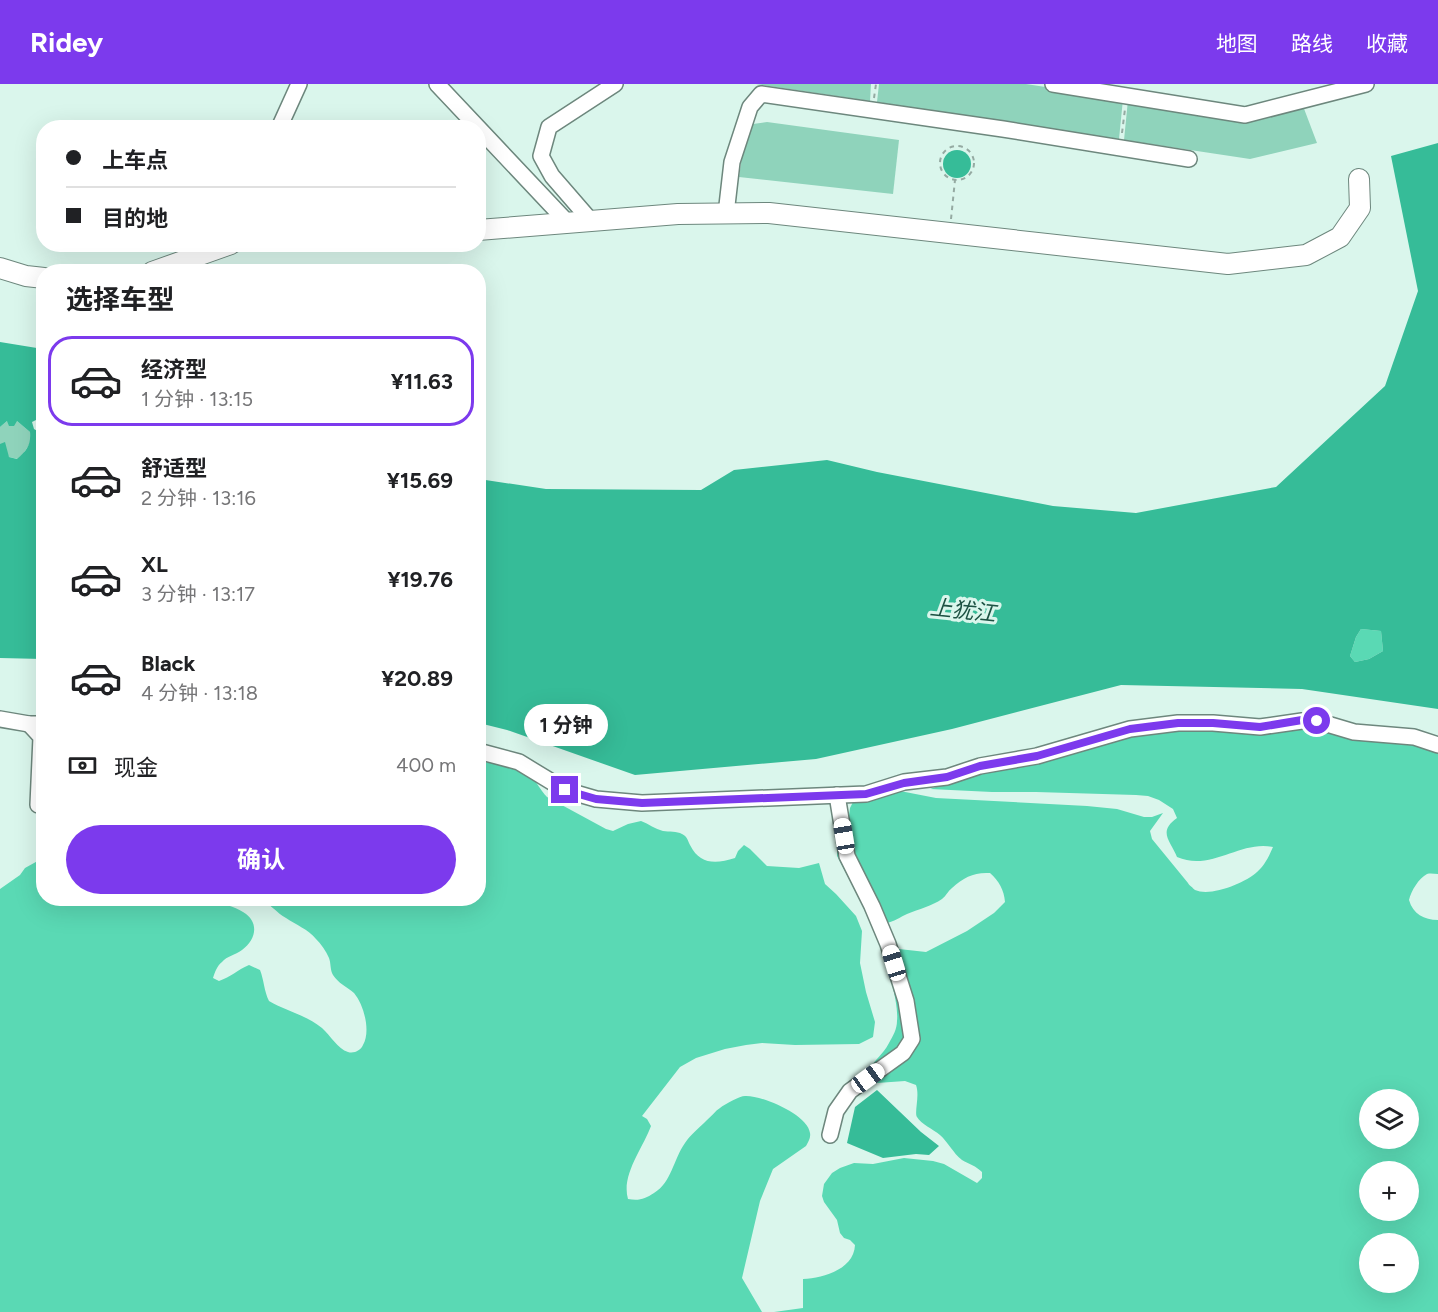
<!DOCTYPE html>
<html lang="zh">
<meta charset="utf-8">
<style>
:root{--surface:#fff;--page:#f2f2f2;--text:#202124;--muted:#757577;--line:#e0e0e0;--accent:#7c3aed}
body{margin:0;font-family:Figtree,"Noto Sans SC",sans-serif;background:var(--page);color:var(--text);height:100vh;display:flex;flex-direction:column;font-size:22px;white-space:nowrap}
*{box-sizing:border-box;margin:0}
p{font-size:20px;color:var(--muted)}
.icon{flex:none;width:33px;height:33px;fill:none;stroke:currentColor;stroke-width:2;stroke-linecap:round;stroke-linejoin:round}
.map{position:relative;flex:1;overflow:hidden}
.side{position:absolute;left:36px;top:180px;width:450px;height:642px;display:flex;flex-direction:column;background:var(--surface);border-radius:24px;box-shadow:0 6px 24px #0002}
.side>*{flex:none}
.banner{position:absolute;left:36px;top:36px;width:450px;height:132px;border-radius:24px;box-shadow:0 6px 24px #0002;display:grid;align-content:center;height:132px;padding:0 30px;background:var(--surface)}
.buttons{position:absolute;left:1359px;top:1005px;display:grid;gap:12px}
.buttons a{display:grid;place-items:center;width:60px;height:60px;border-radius:50%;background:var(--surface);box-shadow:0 6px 24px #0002;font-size:30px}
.end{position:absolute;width:27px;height:27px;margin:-14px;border:8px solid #7c3aed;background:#fff;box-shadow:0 0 0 3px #fff}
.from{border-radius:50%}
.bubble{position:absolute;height:42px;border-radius:21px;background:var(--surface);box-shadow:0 6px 24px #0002;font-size:20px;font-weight:700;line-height:42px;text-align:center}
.car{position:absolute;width:18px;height:36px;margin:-18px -9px;border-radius:8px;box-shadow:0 0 4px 2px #0007;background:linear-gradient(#fff 24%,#345 0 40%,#fff 0 76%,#345 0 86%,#fff 0)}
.banner b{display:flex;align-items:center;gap:21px;height:57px;font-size:22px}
.banner b+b{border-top:2px solid var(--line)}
.banner i{width:15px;height:15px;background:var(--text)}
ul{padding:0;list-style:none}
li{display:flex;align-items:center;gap:18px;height:90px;margin:0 12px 9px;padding:0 18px;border:3px solid transparent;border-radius:24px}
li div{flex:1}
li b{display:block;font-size:22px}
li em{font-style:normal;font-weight:700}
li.selected{border-color:var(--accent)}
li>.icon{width:54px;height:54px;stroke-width:1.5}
h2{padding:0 30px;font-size:27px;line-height:72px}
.pay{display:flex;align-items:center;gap:15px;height:66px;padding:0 30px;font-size:22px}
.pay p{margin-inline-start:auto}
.cta{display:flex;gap:12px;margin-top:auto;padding:12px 30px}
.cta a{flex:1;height:69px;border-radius:36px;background:var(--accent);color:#fff;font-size:24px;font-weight:700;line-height:69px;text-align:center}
header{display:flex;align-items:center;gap:36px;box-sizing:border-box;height:84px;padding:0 30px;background:var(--accent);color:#fff}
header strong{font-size:28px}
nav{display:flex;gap:33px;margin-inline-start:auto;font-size:21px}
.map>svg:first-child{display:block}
.green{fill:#8fd3bb}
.forest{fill:#5ad9b4;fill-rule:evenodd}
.water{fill:#36bc98;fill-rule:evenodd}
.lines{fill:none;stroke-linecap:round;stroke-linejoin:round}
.minor-casing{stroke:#6d877d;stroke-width:18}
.tertiary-casing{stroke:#6d877d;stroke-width:22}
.path{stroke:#95aaa2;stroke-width:2;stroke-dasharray:4.5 4.5;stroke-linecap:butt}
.minor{stroke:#fff;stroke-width:15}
.tertiary{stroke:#fff;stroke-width:20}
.route{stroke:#7c3aed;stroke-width:8}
.labels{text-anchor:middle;stroke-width:6;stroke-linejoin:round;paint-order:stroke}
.water-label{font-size:22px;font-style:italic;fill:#1d5243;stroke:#daf6ec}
</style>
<header>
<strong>Ridey</strong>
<nav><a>地图</a><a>路线</a><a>收藏</a></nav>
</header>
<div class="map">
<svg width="1438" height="1228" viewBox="0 0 1438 1228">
<rect width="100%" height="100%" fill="#daf6ec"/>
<g class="green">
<path d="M756,0H871L870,17Z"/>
<path d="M879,0H1026L1123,15L1119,55L877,18Z"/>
<path d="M1128,16L1253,35L1303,22L1317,59L1250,75L1124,56Z"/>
<path d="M767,38L899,56L893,110L739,93L746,45L753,40Z"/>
<path d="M7,337H17L30,348L31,358L23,370L18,375L9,373L0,360V343Z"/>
</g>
<g class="forest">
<path d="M1361,545L1381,547L1383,567L1369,575L1355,578L1350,572L1356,553Z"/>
<path d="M1191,642L1198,646L1256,651L1308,643L1420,660L1438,666V790C1434,790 1431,789 1427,790C1419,794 1411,807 1409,816C1413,830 1424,836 1438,836V1228H774L803,1224V1195C824,1194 854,1185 855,1161L850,1156L844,1154L840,1149L837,1136L824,1118L822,1112L824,1100L832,1089L840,1084L854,1079L873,1080L904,1074L933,1077L944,1080L977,1099L982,1094V1088C976,1082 969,1080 962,1076C953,1069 948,1058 940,1051C933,1045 921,1040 917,1033C914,1028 920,1012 916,1001L905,997L877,999L866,989C873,977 883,971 889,959C893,952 897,945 897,937C899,919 888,885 883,868L899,865L926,868L967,847L994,829L1005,818C1004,806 999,797 990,789C974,788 964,793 952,804C948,807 946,812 942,815C932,822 919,825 907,830C900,833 894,838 886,839L861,817L837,772V761L847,746L850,724L854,716L900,707L936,714L1087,722L1117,725L1144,733H1152L1163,729L1150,747L1152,755L1188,799C1188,800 1194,805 1195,806C1211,813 1245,799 1257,788C1265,781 1269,772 1273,763C1240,756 1211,788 1177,773C1171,757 1157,748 1177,734L1173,725L1159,716L1148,712L1136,711L1036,708H992L930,705L989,685L1134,650ZM1370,1016H1408V1054H1370ZM1370,1088H1408V1126H1370ZM1370,1160H1408V1198H1370Z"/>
<path d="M479,676C494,682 515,679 529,690C536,696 540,706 547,713L606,745L613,747L628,740L641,737C649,740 655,745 663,747C669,748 677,747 682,750C687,752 688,757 690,761C700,781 716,780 735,774L738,767L744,761L750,765L767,782L799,784L819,779L825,800L836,810L856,832L862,847L860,879L866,908L875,938L873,953L859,960L795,961L762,959L746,961L725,965L696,974L680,983L642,1032L647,1035L651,1042C643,1064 621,1091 628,1115C639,1117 645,1115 654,1109C672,1098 673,1076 685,1059C691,1050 699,1044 707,1036C712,1032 715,1027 720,1024C725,1020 740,1012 745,1012C762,1011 808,1031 810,1049C811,1054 808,1058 806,1062L773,1085L760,1117L742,1194L762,1228H0V805L20,791L25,784L43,774L44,814L213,815C223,821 234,822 243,828C260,838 256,856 242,866C235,871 227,872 222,878C217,882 215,888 213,894L219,897C231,893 237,886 249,881L260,886C264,896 264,907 269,917C286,927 306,931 322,944C330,951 338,965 348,968C354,970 361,966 363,961C371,947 364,921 354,909C347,903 338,899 333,891C330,886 331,879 329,874C326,867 321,860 316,855C308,845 296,841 286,834C277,829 270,820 261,815L478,814Z"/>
</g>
<g class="water">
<path d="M1438,59V625L1302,605L1121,601L952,645L816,675L635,691L507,646L479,639V395L546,405L701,406L734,386L827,376L877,388L1053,422L1136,429L1276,403L1385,302L1418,207L1391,72ZM1361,545L1381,547L1383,567L1369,575L1355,578L1350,572L1356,553Z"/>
<circle cx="957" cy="80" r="14"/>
<path d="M0,258L43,265V337L38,335L32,338L34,345L44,351L43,575L0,574V360L5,358L9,373L17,375C27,366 31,361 30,348L17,337L14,342H9L7,337L0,343Z"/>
<path d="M877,1006L921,1048L939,1062L929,1071L916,1070L883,1074L847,1059L855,1023Z"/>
</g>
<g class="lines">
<defs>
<g id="minor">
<path d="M437,0L568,139"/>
<path d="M1053,0L1245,31L1366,0"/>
<path d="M279,44L299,0"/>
<path d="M726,130L732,78L750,23L761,10L1003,45L1189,75"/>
<path d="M591,137L552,92L541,72L549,43L615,0"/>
<path d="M0,635L29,640H44"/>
<path d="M29,640L41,653L38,721"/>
<path d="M478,667L519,678L565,706L596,715L642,719L866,710L904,698L947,693L980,682L1037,672L1130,645L1178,639H1213L1260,643L1302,637H1317L1354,648L1414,653L1438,661"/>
<path d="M830,1051L836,1027L850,1007L903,969L912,955L906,917L888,860L872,822L847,772L837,711"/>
</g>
<g id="tertiary">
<path d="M478,146L678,130L769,129L1228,180L1306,171L1340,153L1360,124L1359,95"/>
<path d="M0,184L26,192L44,194"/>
<path d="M152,188L231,160"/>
</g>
</defs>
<use href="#minor" class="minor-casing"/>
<use href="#tertiary" class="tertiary-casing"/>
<g class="path">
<path d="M874,14L876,0"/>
<path d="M1122,49L1125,25"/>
<circle cx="957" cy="79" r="17"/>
<path d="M951,135L955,96"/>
</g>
<use href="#minor" class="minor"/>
<use href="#tertiary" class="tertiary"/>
</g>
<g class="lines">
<path class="route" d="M565,706L596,715L642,719L866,710L904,699L947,693L980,682L1037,672L1130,645L1178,639H1213L1260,643L1302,636L1317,637"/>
</g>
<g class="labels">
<g class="water-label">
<text transform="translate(963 526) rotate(6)" y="8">上犹江</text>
</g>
</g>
</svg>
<div class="buttons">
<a><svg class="icon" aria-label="layers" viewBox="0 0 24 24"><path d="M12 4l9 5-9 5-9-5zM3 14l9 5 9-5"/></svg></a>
<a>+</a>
<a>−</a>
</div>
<i class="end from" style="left:1317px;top:637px"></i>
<i class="end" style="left:565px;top:706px"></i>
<div class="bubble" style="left:524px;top:620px;width:84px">1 分钟</div>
<i class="car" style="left:844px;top:752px;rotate:351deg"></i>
<i class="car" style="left:894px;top:879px;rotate:343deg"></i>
<i class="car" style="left:868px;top:994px;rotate:54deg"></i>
<div class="banner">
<b><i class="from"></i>上车点</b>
<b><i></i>目的地</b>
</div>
<section class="side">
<h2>选择车型</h2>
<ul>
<li class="selected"><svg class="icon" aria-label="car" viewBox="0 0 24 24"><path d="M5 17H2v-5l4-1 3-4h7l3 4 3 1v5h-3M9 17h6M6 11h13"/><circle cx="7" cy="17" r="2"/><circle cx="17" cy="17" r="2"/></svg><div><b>经济型</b><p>1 分钟 · 13:15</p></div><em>¥11.63</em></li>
<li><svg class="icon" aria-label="car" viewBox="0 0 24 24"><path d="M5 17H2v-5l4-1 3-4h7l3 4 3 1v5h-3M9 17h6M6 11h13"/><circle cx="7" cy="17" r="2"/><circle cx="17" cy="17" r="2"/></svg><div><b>舒适型</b><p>2 分钟 · 13:16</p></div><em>¥15.69</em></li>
<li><svg class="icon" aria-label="car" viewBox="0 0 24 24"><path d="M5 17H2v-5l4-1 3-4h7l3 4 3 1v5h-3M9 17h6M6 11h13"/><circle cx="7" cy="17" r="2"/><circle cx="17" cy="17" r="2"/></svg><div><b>XL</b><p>3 分钟 · 13:17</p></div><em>¥19.76</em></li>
<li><svg class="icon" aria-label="car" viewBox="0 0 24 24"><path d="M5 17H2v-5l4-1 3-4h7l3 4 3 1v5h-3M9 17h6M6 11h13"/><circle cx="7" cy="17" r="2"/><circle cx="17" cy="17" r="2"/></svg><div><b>Black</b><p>4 分钟 · 13:18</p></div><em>¥20.89</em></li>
</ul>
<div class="pay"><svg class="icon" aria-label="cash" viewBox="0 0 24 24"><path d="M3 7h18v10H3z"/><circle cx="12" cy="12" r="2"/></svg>现金<p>400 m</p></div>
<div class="cta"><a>确认</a></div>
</section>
</div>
